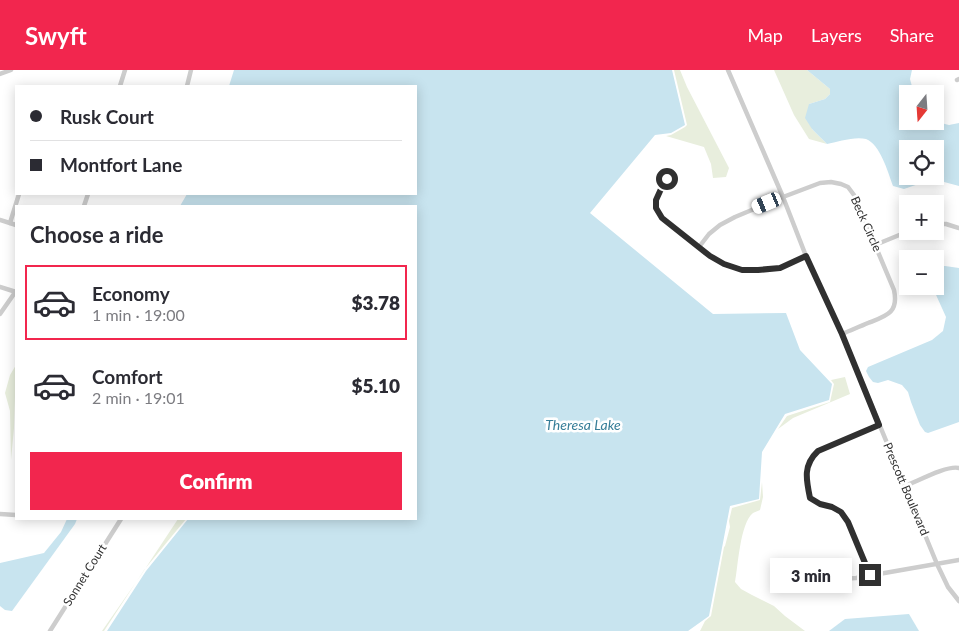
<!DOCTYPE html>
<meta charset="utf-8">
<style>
:root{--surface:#fff;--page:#f2f2f3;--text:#2b2b33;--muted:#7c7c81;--line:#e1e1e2;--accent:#f2264e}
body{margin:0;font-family:Lato,sans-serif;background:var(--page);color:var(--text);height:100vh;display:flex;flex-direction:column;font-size:19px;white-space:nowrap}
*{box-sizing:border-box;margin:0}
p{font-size:16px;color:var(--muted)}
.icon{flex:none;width:28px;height:28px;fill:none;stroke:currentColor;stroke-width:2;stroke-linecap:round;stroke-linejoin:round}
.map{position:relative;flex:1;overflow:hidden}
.sheet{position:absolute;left:15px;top:135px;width:402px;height:315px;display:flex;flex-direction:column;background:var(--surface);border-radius:0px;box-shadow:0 2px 12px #0003}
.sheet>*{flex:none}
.guide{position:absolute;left:15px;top:15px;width:402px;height:110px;border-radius:0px;box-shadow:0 2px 12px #0003;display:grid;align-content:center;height:110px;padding:0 15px;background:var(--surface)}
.needle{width:32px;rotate:197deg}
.controls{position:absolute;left:899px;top:15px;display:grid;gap:10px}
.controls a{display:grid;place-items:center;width:45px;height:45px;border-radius:0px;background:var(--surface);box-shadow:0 2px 12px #0003;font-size:25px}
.end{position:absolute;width:22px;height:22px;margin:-11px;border:6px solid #303030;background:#fff;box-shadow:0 0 0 2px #fff}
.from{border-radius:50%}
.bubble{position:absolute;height:35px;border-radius:0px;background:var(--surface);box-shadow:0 2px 12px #0003;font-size:16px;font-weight:800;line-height:35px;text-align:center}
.car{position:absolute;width:15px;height:30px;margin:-15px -8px;border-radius:6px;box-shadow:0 0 4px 1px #0007;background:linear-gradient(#fff 24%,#345 0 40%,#fff 0 76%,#345 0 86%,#fff 0)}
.guide b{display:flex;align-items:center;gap:18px;height:48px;font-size:19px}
.guide b+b{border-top:1px solid var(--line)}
.guide i{width:12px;height:12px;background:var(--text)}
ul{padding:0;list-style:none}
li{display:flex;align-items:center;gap:15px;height:75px;margin:0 10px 8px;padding:0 5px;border:2px solid transparent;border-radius:0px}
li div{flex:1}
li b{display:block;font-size:19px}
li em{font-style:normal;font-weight:800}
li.current{border-color:var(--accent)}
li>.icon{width:45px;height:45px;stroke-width:1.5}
h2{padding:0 15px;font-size:22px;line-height:60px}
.primary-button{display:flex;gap:10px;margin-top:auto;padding:10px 15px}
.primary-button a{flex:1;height:58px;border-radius:0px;background:var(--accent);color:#fff;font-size:20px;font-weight:800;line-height:58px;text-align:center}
header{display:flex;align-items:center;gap:30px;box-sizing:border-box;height:70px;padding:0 25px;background:var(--accent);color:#fff}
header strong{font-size:24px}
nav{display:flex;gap:28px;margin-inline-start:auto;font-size:18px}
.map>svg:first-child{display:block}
.green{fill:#e8eedd}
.water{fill:#c8e4ef;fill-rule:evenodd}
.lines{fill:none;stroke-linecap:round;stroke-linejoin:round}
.street{stroke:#cdcdcd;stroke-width:4.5}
.route{stroke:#303030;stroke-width:6}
.labels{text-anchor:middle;stroke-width:5;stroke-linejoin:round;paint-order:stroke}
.street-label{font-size:12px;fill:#303030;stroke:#fff}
.water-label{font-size:14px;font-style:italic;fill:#377e98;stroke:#fff}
</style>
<header>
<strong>Swyft</strong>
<nav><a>Map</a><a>Layers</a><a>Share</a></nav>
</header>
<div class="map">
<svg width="959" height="561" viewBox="0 0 959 561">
<rect width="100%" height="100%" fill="#fff"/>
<g class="green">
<path d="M674,0H680L687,17L729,98L726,107L713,108L711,94L704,77L666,66L671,65L685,57L687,55Z"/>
<path d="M774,0H807L830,19V24L825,29L809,34L812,59L827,74L809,69L794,45Z"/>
<path d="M16,295L14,358L11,390L10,341L5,323L10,305Z"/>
<path d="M845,307L850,324L793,348L778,359L787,346L830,332L834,314L831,310Z"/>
<path d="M762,412L763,427L760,440C758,441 755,442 753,443C740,453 738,497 735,512L741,519L752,525L774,536L785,546L805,561H700L705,551L711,546L724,477L725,476L730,457L729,451L732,438L760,430Z"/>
<path d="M178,449H186L144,500L104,561H102L141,505Z"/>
</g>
<g class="water">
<path d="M234,0H672L685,55L671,63L655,65L590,143L713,244L786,243L800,280L832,314L829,330L785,344L762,382L759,429L730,436L709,546L688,561H107L146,501L188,449H416V136H180L187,124H416V16H229Z"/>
<path d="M807,0H912L910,9L914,24H908V51H933L949,55L959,53V116L933,109L904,119L893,116C888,102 880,74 866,69C855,66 837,72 827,74L812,59L805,48L809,34L825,29L830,24V19ZM908,79H935V106H908Z"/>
<path d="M935,196H945L959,198V352L928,363L925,362L920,355L911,332L908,322L902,315L888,310L878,313L873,312L869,307L866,301L868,297L932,270L943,261L946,247L932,216H935Z"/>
<path d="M67,449H77L75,454L12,541L5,540L0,536V493L44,483L61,462Z"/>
<path d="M909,544L919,561H829L845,549Z"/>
</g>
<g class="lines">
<g class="street">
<path d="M728,0L783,127L806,186L842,264L937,494L948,517L959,531"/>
<path d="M0,4L11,0"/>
<path d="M957,10L959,9"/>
<path d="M120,16L125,0"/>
<path d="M187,16L191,0"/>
<path d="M667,109L661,119L656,130V138L662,148L710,186L724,194L742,200H759L780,198L806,186"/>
<path d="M84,136L88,124"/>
<path d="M0,150L16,155"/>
<path d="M10,153L19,124"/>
<path d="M935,154H946L959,158"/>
<path d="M875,175L909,161"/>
<path d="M699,177L709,164L720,155L735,147L783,127L820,113L831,112L841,114L848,117L854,125L894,220C899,243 886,246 868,253C859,257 851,260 842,264"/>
<path d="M0,217L16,222"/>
<path d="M0,244L16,221"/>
<path d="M905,416C918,411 947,395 959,398"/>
<path d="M0,444L16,445"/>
<path d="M820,504L839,509L856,508L959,490"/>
<path d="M870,505L848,452L841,442L832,437L820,434L810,428C806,409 803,395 818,381L879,355"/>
<path d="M818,517L820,504L818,496"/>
<path d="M50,561L121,449"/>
</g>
</g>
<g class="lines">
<path class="route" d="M667,109L661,119L656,130V138L662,148L710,186L724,194L742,200H758L780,198L806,186L842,264L879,355L818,381C803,395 806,409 810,428L820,434L832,437L841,442L848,452L870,505"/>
</g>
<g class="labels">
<g class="street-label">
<text transform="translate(866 154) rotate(66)" y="4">Beck Circle</text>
<text transform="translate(906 419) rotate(67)" y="4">Prescott Boulevard</text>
<text transform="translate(85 505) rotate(-58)" y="4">Sonnet Court</text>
</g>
<g class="water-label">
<text x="583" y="360">Theresa Lake</text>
</g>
</g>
</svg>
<div class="controls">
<a><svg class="needle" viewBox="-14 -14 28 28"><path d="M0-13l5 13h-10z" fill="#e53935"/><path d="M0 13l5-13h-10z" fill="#7c7c81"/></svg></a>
<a><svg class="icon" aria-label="locate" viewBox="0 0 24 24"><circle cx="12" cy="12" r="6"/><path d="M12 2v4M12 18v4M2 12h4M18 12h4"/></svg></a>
<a>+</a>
<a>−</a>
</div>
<i class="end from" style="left:667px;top:109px"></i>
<i class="end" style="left:870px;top:505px"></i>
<div class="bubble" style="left:770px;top:488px;width:82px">3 min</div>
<i class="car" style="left:767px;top:133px;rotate:248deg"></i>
<div class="guide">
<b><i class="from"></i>Rusk Court</b>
<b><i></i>Montfort Lane</b>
</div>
<section class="sheet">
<h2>Choose a ride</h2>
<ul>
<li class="current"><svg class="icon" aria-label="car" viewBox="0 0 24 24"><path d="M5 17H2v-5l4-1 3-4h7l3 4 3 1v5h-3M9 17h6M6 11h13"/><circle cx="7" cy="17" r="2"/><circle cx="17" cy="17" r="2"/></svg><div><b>Economy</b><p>1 min · 19:00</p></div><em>$3.78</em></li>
<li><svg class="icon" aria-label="car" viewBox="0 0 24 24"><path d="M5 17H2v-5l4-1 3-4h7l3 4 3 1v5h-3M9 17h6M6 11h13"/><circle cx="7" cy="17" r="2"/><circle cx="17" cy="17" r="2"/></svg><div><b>Comfort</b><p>2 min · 19:01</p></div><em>$5.10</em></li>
</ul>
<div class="primary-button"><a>Confirm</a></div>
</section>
</div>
